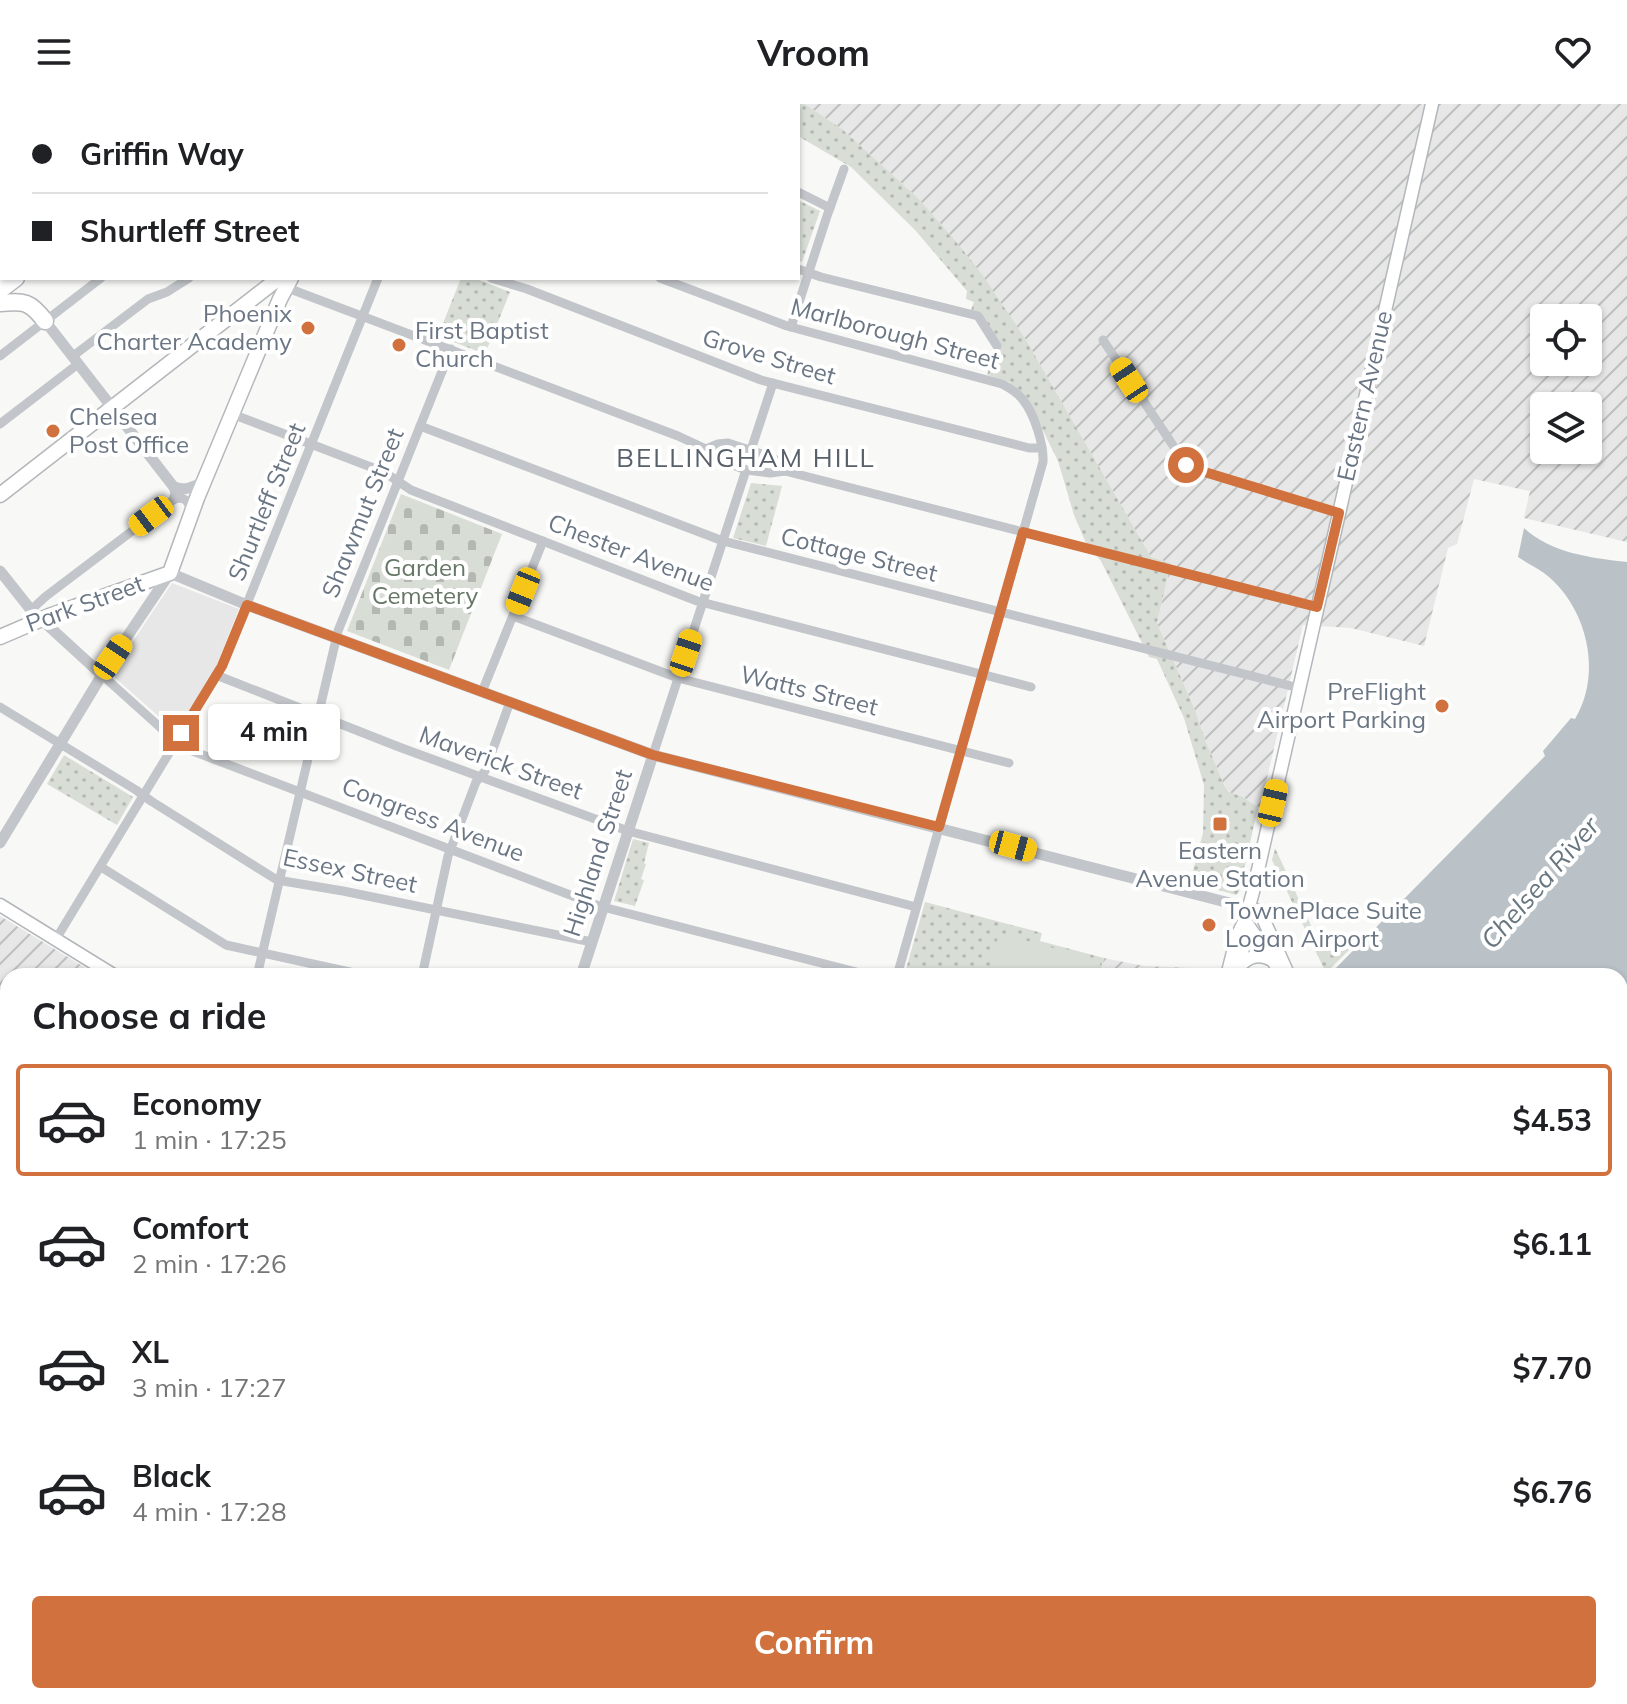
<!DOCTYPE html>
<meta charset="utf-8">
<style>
:root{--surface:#fff;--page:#f2f2f2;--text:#202124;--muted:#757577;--line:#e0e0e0;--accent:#d1723e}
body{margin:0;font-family:Mulish,sans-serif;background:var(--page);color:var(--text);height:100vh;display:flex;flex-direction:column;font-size:30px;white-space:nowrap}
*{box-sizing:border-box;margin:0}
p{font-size:26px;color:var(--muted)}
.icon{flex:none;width:44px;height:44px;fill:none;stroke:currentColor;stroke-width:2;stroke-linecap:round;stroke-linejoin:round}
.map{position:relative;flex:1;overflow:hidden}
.sheet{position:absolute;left:0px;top:864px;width:1628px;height:736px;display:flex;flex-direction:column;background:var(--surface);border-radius:24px 24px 0 0;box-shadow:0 2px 6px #0004}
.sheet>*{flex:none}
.hud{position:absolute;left:0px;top:0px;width:800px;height:176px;box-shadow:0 2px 6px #0004;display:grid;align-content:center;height:176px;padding:0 32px;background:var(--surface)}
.buttons{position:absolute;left:1530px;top:200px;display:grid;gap:16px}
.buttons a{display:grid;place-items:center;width:72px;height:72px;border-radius:8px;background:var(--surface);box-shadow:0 2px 6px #0004;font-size:40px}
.end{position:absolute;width:36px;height:36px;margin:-18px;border:10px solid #d1723e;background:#fff;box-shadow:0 0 0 4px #fff}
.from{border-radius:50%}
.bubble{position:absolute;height:56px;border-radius:8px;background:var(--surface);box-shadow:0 2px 6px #0004;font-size:26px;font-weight:700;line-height:56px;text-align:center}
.car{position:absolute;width:24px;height:48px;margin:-24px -12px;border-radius:10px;box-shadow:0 0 6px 2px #0007;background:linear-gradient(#f5c518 24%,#345 0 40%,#f5c518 0 76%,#345 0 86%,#f5c518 0)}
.hud b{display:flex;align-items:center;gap:28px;height:76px;font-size:30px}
.hud b+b{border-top:2px solid var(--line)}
.hud i{width:20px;height:20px;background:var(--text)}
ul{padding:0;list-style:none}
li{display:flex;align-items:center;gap:24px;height:112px;margin:0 16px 12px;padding:0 16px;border:4px solid transparent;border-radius:8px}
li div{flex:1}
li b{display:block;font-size:30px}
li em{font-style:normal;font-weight:700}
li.selected{border-color:var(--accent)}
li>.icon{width:72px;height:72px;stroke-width:1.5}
h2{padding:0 32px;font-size:36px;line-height:96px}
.button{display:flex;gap:16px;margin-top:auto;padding:16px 32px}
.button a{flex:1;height:92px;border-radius:8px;background:var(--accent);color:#fff;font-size:32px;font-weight:700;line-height:92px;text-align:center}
header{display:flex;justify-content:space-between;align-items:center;height:104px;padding:0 32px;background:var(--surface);font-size:36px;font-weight:700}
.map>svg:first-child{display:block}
.built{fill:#e6e7e6}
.industrial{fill:url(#industrial-furrows);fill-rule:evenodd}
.cemetery{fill:url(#cemetery-stones)}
.park{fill:url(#park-dots)}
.garden{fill:#d8ddd6}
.water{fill:#bac2c8}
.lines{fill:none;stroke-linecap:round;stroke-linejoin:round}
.secondary-casing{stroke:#b3b7bc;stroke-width:15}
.primary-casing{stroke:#b4b7bb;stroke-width:17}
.trunk-casing{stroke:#b4b6ba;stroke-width:17}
.motorway-casing{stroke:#b4b6ba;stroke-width:19}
.minor{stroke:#c2c5c9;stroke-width:9}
.tertiary{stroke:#c2c5c9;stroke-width:11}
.secondary{stroke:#fff;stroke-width:12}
.primary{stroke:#fff;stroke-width:14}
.trunk{stroke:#fff;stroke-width:14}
.motorway{stroke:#fff;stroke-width:16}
.motorway-bridge-casing{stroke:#b4b6ba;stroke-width:19;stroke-linecap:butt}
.motorway-bridge{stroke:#fff;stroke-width:16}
.route{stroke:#d1723e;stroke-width:10}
.poi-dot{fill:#d1723e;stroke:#fff;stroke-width:3}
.labels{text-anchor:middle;stroke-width:8;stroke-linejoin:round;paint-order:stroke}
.poi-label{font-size:24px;fill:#6b7684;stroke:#fff;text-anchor:start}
.street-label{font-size:24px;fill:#6b7684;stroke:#fff}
.park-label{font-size:24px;fill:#667765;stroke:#fff}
.neighbourhood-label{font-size:26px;letter-spacing:2px;fill:#58606a;stroke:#fff}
.water-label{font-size:26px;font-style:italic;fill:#67767f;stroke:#fff}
</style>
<header><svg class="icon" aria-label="menu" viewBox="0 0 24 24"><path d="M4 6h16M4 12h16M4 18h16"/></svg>Vroom<svg class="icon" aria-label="heart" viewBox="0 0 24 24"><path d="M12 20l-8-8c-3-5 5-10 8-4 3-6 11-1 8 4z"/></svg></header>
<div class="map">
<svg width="1627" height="1600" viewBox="0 0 1627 1600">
<defs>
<pattern id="industrial-furrows" width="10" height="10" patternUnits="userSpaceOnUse" patternTransform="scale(2)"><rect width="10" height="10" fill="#e6e7e6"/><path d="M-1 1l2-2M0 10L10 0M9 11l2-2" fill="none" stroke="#bec0c0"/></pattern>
<pattern id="cemetery-stones" width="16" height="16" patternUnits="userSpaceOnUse" patternTransform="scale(2)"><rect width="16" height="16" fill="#d8ddd6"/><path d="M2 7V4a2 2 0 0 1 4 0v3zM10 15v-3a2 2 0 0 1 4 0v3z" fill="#b3b8b3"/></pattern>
<pattern id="park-dots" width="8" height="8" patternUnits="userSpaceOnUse" patternTransform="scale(2)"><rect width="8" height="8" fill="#d8ddd6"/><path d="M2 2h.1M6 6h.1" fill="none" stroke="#b3b8b3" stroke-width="1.8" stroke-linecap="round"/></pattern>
</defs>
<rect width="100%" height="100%" fill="#f8f8f6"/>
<g class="built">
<path d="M172,479L239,505L213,570L175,627L111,570Z"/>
<rect x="110" y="1592" width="194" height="8"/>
</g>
<g class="industrial">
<path d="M805,0H1627V438L1524,414L1530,387L1474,375L1457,440L1448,444L1424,542L1351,524L1303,521L1260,704L1243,693L1231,689L1225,683L1206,638L1195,606L1157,519L1171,459L1151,453L1026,236L954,135L918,94L884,63L843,26ZM1544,214H1588V258H1544ZM1544,302H1588V346H1544Z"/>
<path d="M0,812L99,872H8V926L0,924Z"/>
<path d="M1104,854L1144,862L1215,865L1213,872H1099Z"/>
</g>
<g class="cemetery">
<path d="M401,390L502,430L449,566L347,527Z"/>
<path d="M1465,1592H1551L1555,1600H1450Z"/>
</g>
<g class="park">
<path d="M757,0H805L843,26L884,63L918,94L954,135L981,169L1026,236L1151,453L1171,459L1157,519L1195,606L1206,638L1225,683L1229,688L1243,693L1258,703L1239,788L1236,791L1190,778L1203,729L1204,681L1184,614L1157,555L1149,553L1101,457L1086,439L1074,411L1058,357L1027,294L1009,278L987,271L994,247L1001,242L971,206L974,198L966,195L967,187L915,126L851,63L798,32V2H756Z"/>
<path d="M798,96L820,107L802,158L798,156Z"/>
<path d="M461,174H474L510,188L485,250L438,232Z"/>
<path d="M751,379L782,382L766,442L733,434Z"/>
<path d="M64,651L133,693L117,721L47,680Z"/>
<path d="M633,735L649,739L644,759L646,760L641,775L644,776L635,802L614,797Z"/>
<path d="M1275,744L1321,843L1356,839L1326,869L1272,756Z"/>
<path d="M925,798L1042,829L1040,837L1104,854L1099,872H904Z"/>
</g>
<path class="garden" d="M999,829L1101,857L1098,872H987Z"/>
<g class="water">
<path d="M1524,424C1551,449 1591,454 1627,458V963L1620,970V872H1331L1330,870L1545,652L1543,647L1571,614L1575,615C1602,570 1588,507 1549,473C1540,465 1528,460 1518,453Z"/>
<path d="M0,924L8,929V1247H0Z"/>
</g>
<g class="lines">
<defs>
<g id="secondary">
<path d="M0,801L115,872"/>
<path d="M1249,804L1259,807L1262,812L1289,872"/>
<path d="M1245,817L1282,870"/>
<path d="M1239,863C1249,851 1260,849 1274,857"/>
<path d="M1227,872L1237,832L1243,820"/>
<path d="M1237,872L1244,839L1245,817L1253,788L1432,0"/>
<path d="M1620,1408L1627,1405"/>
<path d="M0,1440H8"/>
<path d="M1620,1489L1627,1486"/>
<path d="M1620,1499L1627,1496"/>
<path d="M789,1592V1597L1054,1600"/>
<path d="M1077,1600L1084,1592"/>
<path d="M1400,1600L1416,1592"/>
<path d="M1420,1600L1436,1592"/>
</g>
<g id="primary">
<path d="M375,0L377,2"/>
<path d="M333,2L334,0"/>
<path d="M510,2L513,0"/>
<path d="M0,391L279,174"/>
<path d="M0,533L49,512L170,469L197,394L280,195L291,174"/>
</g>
<g id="trunk">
<path d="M1620,1033L1627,1021"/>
<path d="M1620,1053L1627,1041"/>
<path d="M1232,1600L1239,1592"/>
</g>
<g id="motorway">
<path d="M163,2L164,0"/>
<path d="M183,2L184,0"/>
<path d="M0,186L16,174"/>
<path d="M0,199C24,197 30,197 45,217"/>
<path d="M1262,1600L1268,1592"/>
</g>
</defs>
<use href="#secondary" class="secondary-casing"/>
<use href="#primary" class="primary-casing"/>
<use href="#trunk" class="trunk-casing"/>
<use href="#motorway" class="motorway-casing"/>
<g class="minor">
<path d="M637,0L641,2"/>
<path d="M236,2L239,0"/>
<path d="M420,2L423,0"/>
<path d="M798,88L830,104"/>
<path d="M0,117L2,116"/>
<path d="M0,158L2,160"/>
<path d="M798,165L821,173L978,212L997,242"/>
<path d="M491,174L527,185L761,276L1029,344H1042"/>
<path d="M660,174L787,222L1002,280C1010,284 1017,288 1023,296C1034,309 1044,341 1043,358L897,872"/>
<path d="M285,183L678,332L706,345L715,354L746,366L770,369L785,367L1317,503"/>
<path d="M791,223L827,112L844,65"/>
<path d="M1103,236L1186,361L1198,366L1339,409"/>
<path d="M0,252L101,174"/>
<path d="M73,252L148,195L167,188L189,174"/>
<path d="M232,310L384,368L411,386L697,497L1031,583"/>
<path d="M0,320L78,260"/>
<path d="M420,322L723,437L1299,584"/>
<path d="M706,345L718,340L728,339L771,353L779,358L785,367"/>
<path d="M751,346L773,279"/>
<path d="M173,396C185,391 190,398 190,409"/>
<path d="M31,506L45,493L173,396L175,388L172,381"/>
<path d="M513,512L678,574L1009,659"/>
<path d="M102,571L182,643L599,802L872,872"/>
<path d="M216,571L399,643L628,727L916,803"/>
<path d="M482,588L543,437"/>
<path d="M0,603L136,686L151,697L277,776L343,787L592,838"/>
<path d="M653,651L746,366"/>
<path d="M101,763L226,841L368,872"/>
<path d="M56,835L222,562L378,174"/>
<path d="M257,872L338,527L451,245"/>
<path d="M422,872L448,752L476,678L485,667L510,598"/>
<path d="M1620,1105L1627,1095"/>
<path d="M1620,1181L1627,1183"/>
<path d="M1620,1271L1627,1273"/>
<path d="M1620,1314L1627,1310"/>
<path d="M0,1517H8"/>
<path d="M1561,1592L1565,1600"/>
<path d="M0,1594L102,1595"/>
<path d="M347,1596L789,1597L791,1600"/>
<path d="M1201,1600L1208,1592"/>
<path d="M1618,1600L1627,1595"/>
</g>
<g class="tertiary">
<path d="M137,0L139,2"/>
<path d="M45,217L173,382C182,388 196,383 204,377"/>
<path d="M0,467L31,506L102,571"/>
<path d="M0,739L108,561L170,469L247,501L653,651L1249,804"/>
<path d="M581,872L653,651"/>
<path d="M1359,1592L1369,1600"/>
</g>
<use href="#secondary" class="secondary"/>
<use href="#primary" class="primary"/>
<use href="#trunk" class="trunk"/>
<use href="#motorway" class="motorway"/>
<defs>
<path id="motorway-bridge" d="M1244,1600L1251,1592"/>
</defs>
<use href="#motorway-bridge" class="motorway-bridge-casing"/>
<use href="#motorway-bridge" class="motorway-bridge"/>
</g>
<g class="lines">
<path class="route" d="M181,629L222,562L247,501L653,651L939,723L1023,428L1317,503L1339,409L1198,366L1186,361"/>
</g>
<g class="poi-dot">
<circle cx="308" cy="224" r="8"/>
<circle cx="399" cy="241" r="8"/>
<circle cx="53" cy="327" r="8"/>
<circle cx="1442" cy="602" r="8"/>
<rect x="1212" y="712" width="16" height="16" rx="4"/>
<circle cx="1209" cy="821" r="8"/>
</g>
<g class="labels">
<g class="poi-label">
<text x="292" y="218" text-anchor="end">Phoenix<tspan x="292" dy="28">Charter Academy</tspan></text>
<text x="415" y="235">First Baptist<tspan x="415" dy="28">Church</tspan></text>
<text x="69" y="321">Chelsea<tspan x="69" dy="28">Post Office</tspan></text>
<text x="1426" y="596" text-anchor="end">PreFlight<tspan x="1426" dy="28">Airport Parking</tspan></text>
<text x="1220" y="755" text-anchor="middle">Eastern<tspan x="1220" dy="28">Avenue Station</tspan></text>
<text x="1225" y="815">TownePlace Suite<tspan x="1225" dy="28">Logan Airport</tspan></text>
</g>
<g class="street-label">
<text transform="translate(895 230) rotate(15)" y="8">Marlborough Street</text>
<text transform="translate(769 253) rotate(17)" y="8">Grove Street</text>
<text transform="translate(1365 292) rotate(-77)" y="8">Eastern Avenue</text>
<text transform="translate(267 398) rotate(-68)" y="8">Shurtleff Street</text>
<text transform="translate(363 409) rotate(-68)" y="8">Shawmut Street</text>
<text transform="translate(631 449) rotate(21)" y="8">Chester Avenue</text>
<text transform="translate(859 451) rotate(14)" y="8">Cottage Street</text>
<text transform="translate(85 500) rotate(-20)" y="8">Park Street</text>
<text transform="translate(809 587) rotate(14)" y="8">Watts Street</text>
<text transform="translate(501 659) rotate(20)" y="8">Maverick Street</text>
<text transform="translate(433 716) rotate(21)" y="8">Congress Avenue</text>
<text transform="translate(598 749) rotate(-72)" y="8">Highland Street</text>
<text transform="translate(350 767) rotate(12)" y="8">Essex Street</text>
</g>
<g class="park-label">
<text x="425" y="472">Garden<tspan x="425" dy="28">Cemetery</tspan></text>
</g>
<g class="neighbourhood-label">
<text x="746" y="363">BELLINGHAM HILL</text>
</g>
<g class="water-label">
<text transform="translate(1540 779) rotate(-49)" y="9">Chelsea River</text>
</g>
</g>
</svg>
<div class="buttons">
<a><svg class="icon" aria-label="locate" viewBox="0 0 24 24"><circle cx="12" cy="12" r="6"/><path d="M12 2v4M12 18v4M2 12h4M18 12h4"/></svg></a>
<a><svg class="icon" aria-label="layers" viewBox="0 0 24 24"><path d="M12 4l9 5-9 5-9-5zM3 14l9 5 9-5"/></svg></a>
</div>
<i class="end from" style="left:1186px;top:361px"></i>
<i class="end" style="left:181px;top:629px"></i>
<div class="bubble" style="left:208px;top:600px;width:132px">4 min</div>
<i class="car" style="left:1129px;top:276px;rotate:327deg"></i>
<i class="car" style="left:151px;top:412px;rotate:233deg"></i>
<i class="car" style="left:523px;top:487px;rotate:202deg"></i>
<i class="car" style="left:686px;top:549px;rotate:18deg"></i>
<i class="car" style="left:113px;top:553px;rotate:34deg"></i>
<i class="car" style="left:1273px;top:699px;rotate:13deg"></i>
<i class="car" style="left:1013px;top:742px;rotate:105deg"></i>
<div class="hud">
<b><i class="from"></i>Griffin Way</b>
<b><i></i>Shurtleff Street</b>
</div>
<section class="sheet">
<h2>Choose a ride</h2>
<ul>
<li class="selected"><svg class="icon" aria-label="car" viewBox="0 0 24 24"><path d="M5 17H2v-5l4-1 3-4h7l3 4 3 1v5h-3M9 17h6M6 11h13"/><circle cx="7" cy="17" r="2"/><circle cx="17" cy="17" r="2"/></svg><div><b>Economy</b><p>1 min · 17:25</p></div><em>$4.53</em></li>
<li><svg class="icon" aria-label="car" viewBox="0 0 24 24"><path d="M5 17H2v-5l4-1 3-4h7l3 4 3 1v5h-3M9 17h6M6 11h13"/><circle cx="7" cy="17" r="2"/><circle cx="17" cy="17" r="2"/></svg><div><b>Comfort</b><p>2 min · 17:26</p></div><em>$6.11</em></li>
<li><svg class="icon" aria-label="car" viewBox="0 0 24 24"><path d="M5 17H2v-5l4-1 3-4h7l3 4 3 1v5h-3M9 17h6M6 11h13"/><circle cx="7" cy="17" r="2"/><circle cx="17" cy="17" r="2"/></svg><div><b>XL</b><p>3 min · 17:27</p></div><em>$7.70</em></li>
<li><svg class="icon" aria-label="car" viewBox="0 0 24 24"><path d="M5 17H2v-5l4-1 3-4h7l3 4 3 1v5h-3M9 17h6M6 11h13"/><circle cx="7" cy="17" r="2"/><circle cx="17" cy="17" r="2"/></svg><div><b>Black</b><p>4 min · 17:28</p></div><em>$6.76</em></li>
</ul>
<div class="button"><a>Confirm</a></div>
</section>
</div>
